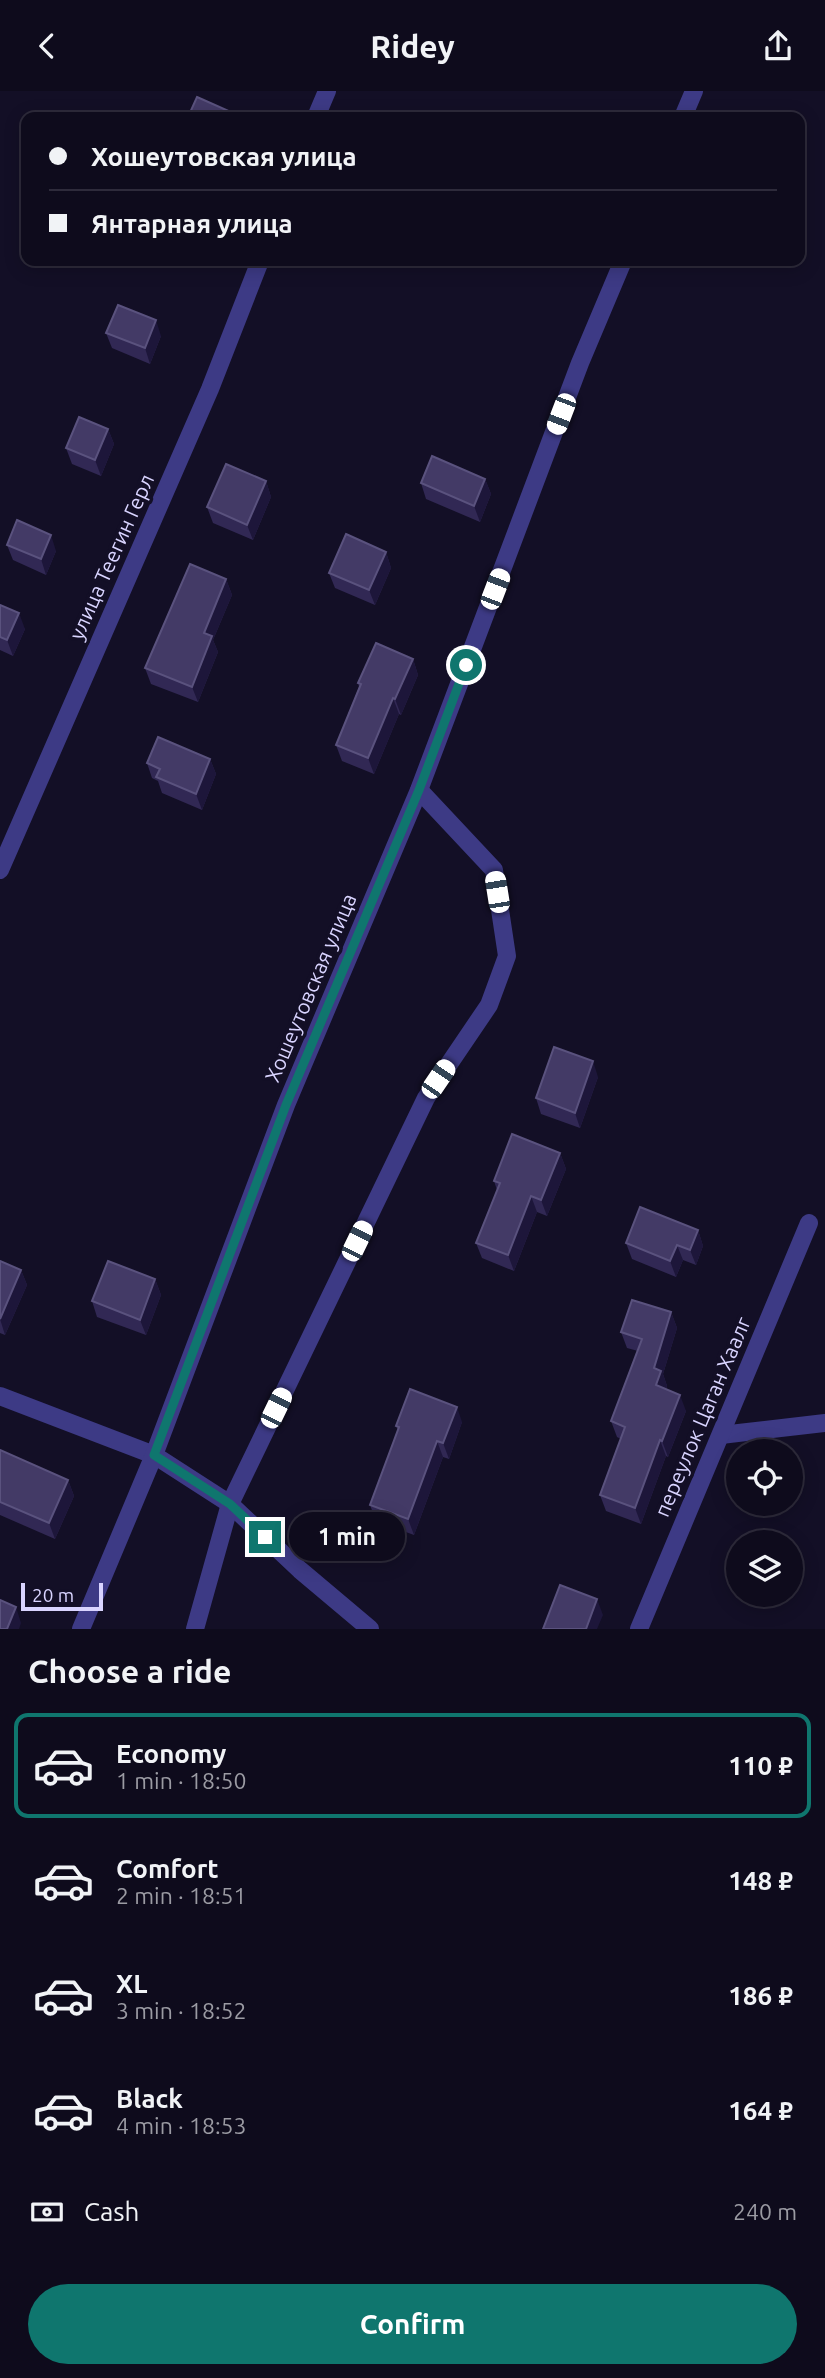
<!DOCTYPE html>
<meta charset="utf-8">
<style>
:root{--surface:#0e0b1c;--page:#171425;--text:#f1f3f6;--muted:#9b9ba3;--line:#2e2b3b;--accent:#0f766e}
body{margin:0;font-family:Ubuntu,sans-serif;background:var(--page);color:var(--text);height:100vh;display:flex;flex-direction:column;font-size:26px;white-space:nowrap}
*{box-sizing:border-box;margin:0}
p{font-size:23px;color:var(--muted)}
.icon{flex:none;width:38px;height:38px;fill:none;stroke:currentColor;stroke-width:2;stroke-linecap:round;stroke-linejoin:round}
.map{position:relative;height:1538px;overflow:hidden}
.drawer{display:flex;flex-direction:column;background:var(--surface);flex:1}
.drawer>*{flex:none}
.guide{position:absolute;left:21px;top:21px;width:784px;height:154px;border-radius:14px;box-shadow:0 4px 18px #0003,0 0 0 2px var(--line);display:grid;align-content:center;height:154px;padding:0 28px;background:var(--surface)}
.fabs{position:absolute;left:726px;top:1348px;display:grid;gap:14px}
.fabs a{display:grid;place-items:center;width:77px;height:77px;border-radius:50%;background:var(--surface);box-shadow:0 4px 18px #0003,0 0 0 2px var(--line);font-size:35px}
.scale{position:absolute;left:21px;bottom:18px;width:82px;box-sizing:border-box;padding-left:7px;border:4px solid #d9d4ff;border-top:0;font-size:19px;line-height:24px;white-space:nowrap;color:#d9d4ff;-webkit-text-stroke:5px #130f26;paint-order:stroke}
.end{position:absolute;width:32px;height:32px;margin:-16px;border:9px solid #0f766e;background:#fff;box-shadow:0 0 0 4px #fff}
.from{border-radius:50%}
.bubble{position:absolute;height:49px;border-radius:24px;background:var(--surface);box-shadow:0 4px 18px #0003,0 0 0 2px var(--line);font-size:23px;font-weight:700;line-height:49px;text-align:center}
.car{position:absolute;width:21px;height:42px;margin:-21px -10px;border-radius:9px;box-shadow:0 0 5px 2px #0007;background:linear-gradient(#fff 24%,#345 0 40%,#fff 0 76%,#345 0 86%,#fff 0)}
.guide b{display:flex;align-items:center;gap:24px;height:66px;font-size:26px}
.guide b+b{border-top:2px solid var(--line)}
.guide i{width:18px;height:18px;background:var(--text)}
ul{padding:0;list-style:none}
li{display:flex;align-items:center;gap:21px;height:105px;margin:0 14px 10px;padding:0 14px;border:4px solid transparent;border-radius:14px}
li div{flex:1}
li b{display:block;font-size:26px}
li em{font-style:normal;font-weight:700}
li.current{border-color:var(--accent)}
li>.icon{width:63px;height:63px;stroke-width:1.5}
h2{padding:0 28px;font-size:32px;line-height:84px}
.pay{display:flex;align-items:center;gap:18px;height:77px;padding:0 28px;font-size:26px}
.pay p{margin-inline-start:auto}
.cta{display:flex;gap:14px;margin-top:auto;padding:14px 28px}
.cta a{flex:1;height:80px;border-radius:42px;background:var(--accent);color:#fff;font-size:28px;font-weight:700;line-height:80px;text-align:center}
header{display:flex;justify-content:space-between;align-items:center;height:91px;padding:0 28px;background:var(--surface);font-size:32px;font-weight:700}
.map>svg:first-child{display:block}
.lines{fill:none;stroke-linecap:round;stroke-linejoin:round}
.minor{stroke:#3d3a85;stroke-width:18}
.wall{fill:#312854}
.shaded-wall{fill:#1d163a}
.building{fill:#433a66;stroke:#5a527e;stroke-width:2}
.route{stroke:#0f766e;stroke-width:9}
.labels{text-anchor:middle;stroke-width:7;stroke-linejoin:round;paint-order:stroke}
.street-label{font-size:21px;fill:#d9d4ff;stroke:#130f26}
</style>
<header><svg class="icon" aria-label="back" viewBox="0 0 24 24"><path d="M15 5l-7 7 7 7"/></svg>Ridey<svg class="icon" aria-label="share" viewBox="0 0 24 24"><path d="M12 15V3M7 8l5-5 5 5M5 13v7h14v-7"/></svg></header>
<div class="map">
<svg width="825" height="1538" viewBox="0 0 825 1538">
<rect width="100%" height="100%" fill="#130f26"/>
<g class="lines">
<g class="minor">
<path d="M316,26L327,0"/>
<path d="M683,26L694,0"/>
<path d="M0,779L210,298L260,170"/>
<path d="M0,1305L154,1364L230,1413L300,1479L370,1538"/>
<path d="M721,1344L825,1332"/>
<path d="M81,1538L154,1364L286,1014L419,699L580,272L623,170"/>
<path d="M195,1538L230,1413L426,1007L489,914L507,865L494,779L419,699"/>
<path d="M639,1538L809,1132"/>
</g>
</g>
<g class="wall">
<path d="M106,242L161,245L150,273L112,257Z"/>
<path d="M108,338L114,353L101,385L72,373L66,357Z"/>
<path d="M485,388L491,403L480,431L426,408L421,392Z"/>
<path d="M266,390L271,406L253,449L213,432L207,416Z"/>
<path d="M7,454L56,460L46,484L13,469Z"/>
<path d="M386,461L391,477L375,514L335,497L329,482Z"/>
<path d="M226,488L232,504L213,549L218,561L198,611L151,593L145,577Z"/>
<path d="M0,514L25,538L13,565L0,559Z"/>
<path d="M413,568L418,584L401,624L399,623L374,683L342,670L336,654L359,596L358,592Z"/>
<path d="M210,668L216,683L202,719L162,702L158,690L152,687L147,672Z"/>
<path d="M598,986L580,1037L541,1023L536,1007Z"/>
<path d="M560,1062L566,1078L547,1125L537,1121L514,1180L482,1167L476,1152L497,1099L494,1090Z"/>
<path d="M698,1139L703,1155L696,1174L683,1169L676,1186L632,1168L626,1152Z"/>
<path d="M0,1170L21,1179L27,1194L5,1244L0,1242Z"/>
<path d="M155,1188L161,1204L146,1244L97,1226L92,1210Z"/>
<path d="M671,1221L677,1237L663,1283L667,1295L666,1298L686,1320L668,1366L666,1365L641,1433L606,1420L600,1404L621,1348L617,1346L611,1330L638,1260L627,1257L621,1241Z"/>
<path d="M462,1331L449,1368L443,1366L414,1444L376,1430L370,1414L398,1340L396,1335Z"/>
<path d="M0,1359L68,1389L74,1405L55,1448L0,1424Z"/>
</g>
<g class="shaded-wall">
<path d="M156,229L161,245L150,273L145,257Z"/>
<path d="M108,338L114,353L101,385L95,369Z"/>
<path d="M485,388L491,403L480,431L474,415Z"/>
<path d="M266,390L271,406L253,449L247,434Z"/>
<path d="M51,444L56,460L46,484L41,468Z"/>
<path d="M386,461L391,477L375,514L369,499Z"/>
<path d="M226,488L232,504L213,549L218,561L198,611L192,596L204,542Z"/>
<path d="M19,522L25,538L13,565L7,549Z"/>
<path d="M413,568L418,584L401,624L395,608Z"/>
<path d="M393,607L399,623L374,683L368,667Z"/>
<path d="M210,668L216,683L202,719L196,703Z"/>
<path d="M593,970L598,986L580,1037L575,1022Z"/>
<path d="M560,1062L566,1078L547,1125L541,1109Z"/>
<path d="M531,1105L537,1121L514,1180L508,1164Z"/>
<path d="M698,1139L703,1155L696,1174L690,1159Z"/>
<path d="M677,1154L683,1169L676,1186L670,1170Z"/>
<path d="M21,1179L27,1194L5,1244L0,1228Z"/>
<path d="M155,1188L161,1204L146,1244L140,1229Z"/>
<path d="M671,1221L677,1237L663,1283L667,1295L662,1310L656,1294L654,1277Z"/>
<path d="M680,1304L686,1320L668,1366L662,1350Z"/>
<path d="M457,1316L462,1331L449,1368L443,1352Z"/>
<path d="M660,1349L666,1365L641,1433L635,1417Z"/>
<path d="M437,1350L443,1366L414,1444L408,1428Z"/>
<path d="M68,1389L74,1405L55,1448L49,1432Z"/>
<path d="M597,1508L603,1524L597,1538H586Z"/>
<path d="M16,1516L21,1532L19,1538H7Z"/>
</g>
<g class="building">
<path d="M197,6L240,25L239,26H188Z"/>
<path d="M118,214L156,229L145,257L106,242Z"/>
<path d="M79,326L108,338L95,369L66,357Z"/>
<path d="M432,365L485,388L474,415L421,392Z"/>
<path d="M226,373L266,390L247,434L207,416Z"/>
<path d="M17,429L51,444L41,468L7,454Z"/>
<path d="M346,443L386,461L369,499L329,482Z"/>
<path d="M190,473L226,488L204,542L212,545L192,596L145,577Z"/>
<path d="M0,514L19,522L7,549L0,546Z"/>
<path d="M376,552L413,568L395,608L393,607L368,667L336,654L361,593L358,592Z"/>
<path d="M158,646L210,668L196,703L156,686L160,678L147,672Z"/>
<path d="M554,956L593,970L575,1022L536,1007Z"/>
<path d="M512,1043L560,1062L541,1109L531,1105L508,1164L476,1152L500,1092L494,1090Z"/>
<path d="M640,1116L698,1139L690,1159L677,1154L670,1170L626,1152Z"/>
<path d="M0,1170L21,1179L0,1228Z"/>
<path d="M108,1170L155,1188L140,1229L92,1210Z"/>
<path d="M632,1209L671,1221L654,1277L661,1280L656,1294L680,1304L662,1350L660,1349L635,1417L600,1404L625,1336L611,1330L642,1248L621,1241Z"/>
<path d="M410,1298L457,1316L443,1352L437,1350L408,1428L370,1414L399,1336L396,1335Z"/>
<path d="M0,1359L68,1389L49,1432L0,1411Z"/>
<path d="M560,1494L597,1508L586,1538H543Z"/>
<path d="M0,1509L16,1516L7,1538H0Z"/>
</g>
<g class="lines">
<path class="route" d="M265,1446L230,1413L154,1364L286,1014L419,699L466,574"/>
</g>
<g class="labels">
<g class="street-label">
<text transform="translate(112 466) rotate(-66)" y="7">улица Теегин Герл</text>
<text transform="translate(311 897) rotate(-67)" y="7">Хошеутовская улица</text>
<text transform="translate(703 1326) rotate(-67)" y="7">переулок Цаган Хаалг</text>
</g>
</g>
</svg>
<div class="fabs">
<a><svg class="icon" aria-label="locate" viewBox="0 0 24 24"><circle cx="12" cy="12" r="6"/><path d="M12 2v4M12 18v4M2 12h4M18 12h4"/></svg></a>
<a><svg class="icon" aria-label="layers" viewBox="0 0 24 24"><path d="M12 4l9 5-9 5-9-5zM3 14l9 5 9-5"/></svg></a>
</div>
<div class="scale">20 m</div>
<i class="end from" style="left:466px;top:574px"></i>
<i class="end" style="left:265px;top:1446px"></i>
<div class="bubble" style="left:289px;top:1421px;width:116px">1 min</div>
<i class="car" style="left:561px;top:323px;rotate:201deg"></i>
<i class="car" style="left:495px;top:498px;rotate:21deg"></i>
<i class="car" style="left:497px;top:801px;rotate:351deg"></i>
<i class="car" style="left:438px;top:988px;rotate:34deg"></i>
<i class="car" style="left:357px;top:1150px;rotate:26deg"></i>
<i class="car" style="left:276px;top:1317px;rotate:26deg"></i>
<div class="guide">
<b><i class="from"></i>Хошеутовская улица</b>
<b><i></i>Янтарная улица</b>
</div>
</div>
<section class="drawer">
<h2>Choose a ride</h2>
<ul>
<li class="current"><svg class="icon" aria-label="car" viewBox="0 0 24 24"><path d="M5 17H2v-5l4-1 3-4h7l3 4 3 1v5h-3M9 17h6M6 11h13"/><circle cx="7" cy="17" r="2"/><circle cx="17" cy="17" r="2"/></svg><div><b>Economy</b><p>1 min · 18:50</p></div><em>110 ₽</em></li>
<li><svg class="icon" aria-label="car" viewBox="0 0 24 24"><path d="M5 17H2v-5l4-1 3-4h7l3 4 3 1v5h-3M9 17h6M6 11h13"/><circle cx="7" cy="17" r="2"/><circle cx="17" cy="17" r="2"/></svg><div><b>Comfort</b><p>2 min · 18:51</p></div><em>148 ₽</em></li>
<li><svg class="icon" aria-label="car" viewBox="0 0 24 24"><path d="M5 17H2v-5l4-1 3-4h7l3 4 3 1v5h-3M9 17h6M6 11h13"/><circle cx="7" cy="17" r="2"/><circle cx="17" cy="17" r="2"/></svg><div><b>XL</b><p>3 min · 18:52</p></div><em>186 ₽</em></li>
<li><svg class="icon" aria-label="car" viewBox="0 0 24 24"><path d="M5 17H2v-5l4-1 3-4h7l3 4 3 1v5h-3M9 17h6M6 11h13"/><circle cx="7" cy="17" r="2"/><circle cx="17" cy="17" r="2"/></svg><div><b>Black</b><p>4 min · 18:53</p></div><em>164 ₽</em></li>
</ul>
<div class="pay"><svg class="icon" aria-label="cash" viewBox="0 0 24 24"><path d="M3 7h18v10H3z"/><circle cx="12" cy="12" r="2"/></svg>Cash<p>240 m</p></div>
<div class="cta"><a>Confirm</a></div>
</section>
